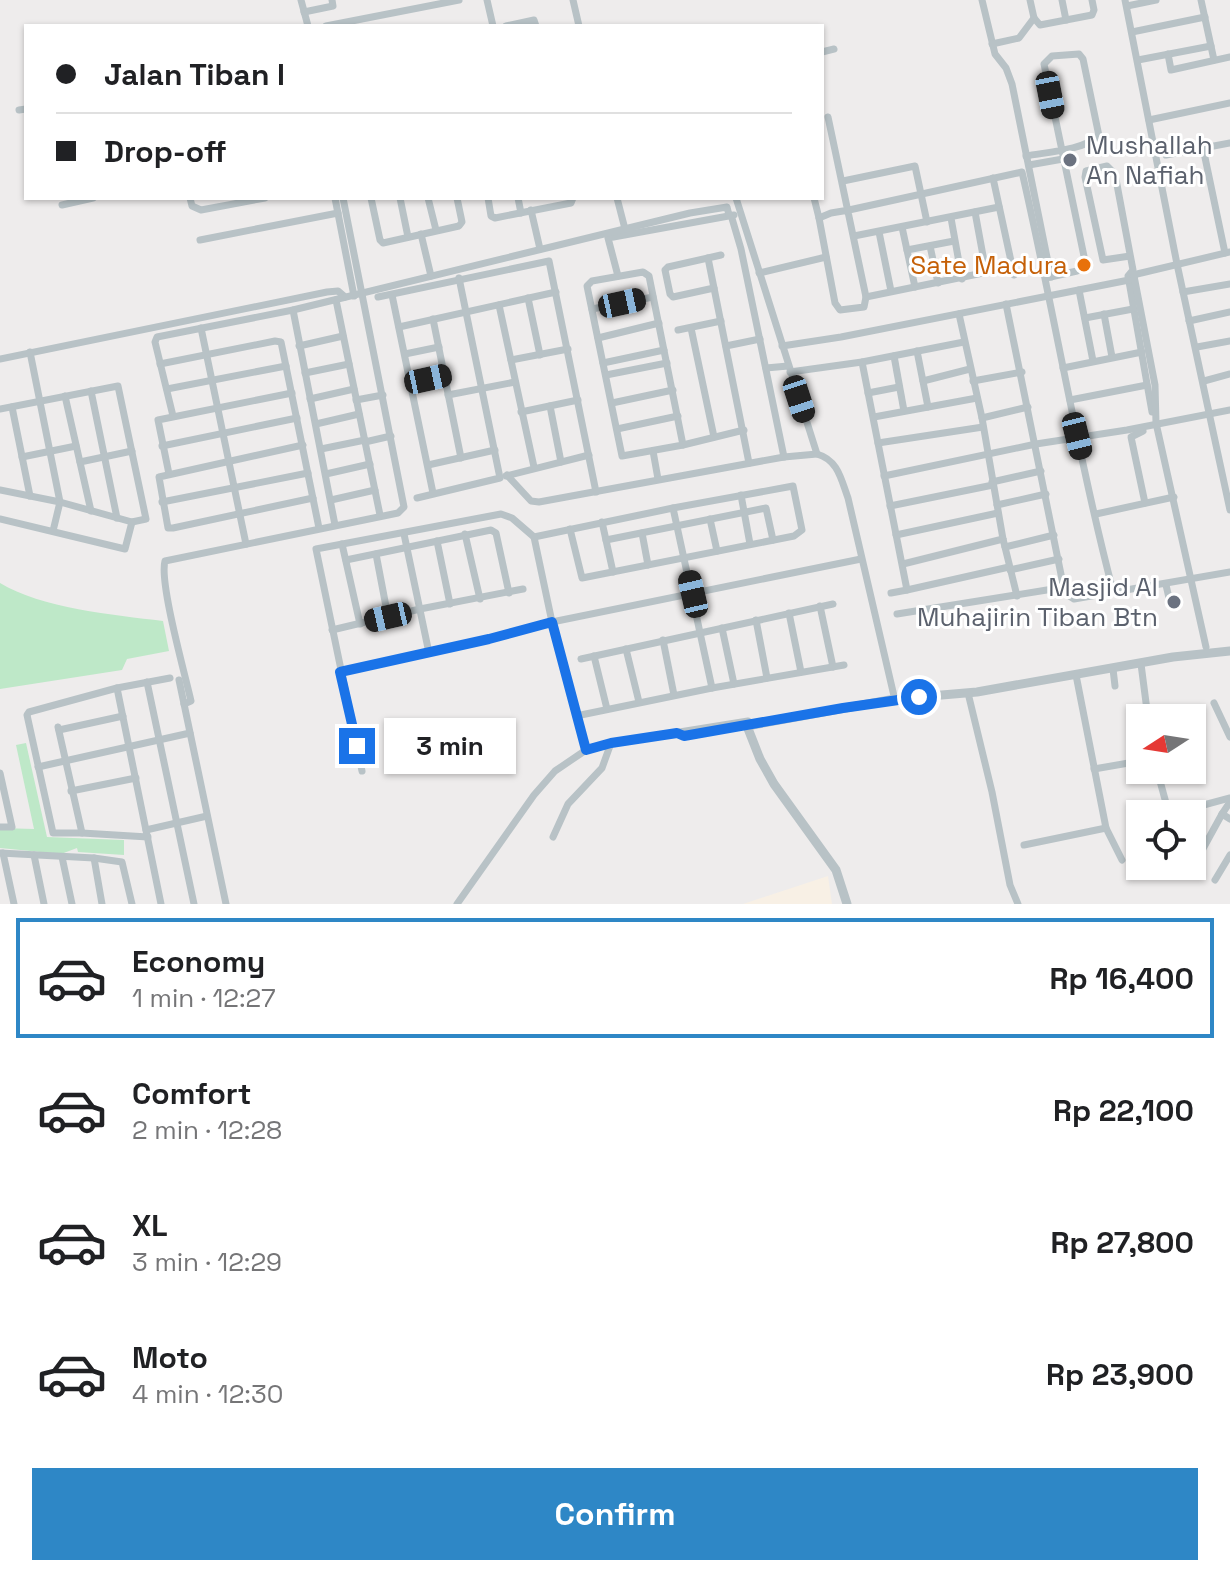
<!DOCTYPE html>
<meta charset="utf-8">
<style>
:root{--surface:#fff;--page:#f2f2f2;--text:#202124;--muted:#757577;--line:#e0e0e0;--accent:#2e87c6}
body{margin:0;font-family:"Space Grotesk",sans-serif;background:var(--page);color:var(--text);height:100vh;display:flex;flex-direction:column;font-size:30px;white-space:nowrap}
*{box-sizing:border-box;margin:0}
p{font-size:26px;color:var(--muted)}
.icon{flex:none;width:44px;height:44px;fill:none;stroke:currentColor;stroke-width:2;stroke-linecap:round;stroke-linejoin:round}
.map{position:relative;height:904px;overflow:hidden}
.details{display:flex;flex-direction:column;background:var(--surface);flex:1}
.details>*{flex:none}
.hud{position:absolute;left:24px;top:24px;width:800px;height:176px;border-radius:0px;box-shadow:0 2px 6px #0004;display:grid;align-content:center;height:176px;padding:0 32px;background:var(--surface)}
.needle{width:52px;rotate:258deg}
.tools{position:absolute;left:1126px;top:704px;display:grid;gap:16px}
.tools a{display:grid;place-items:center;width:80px;height:80px;border-radius:0px;background:var(--surface);box-shadow:0 2px 6px #0004;font-size:40px}
.end{position:absolute;width:36px;height:36px;margin:-18px;border:10px solid #1a73e8;background:#fff;box-shadow:0 0 0 4px #fff}
.from{border-radius:50%}
.bubble{position:absolute;height:56px;border-radius:0px;background:var(--surface);box-shadow:0 2px 6px #0004;font-size:26px;font-weight:700;line-height:56px;text-align:center}
.car{position:absolute;width:24px;height:48px;margin:-24px -12px;border-radius:10px;box-shadow:0 0 6px 2px #0007;background:linear-gradient(#222 24%,#8ab4d8 0 40%,#222 0 76%,#8ab4d8 0 86%,#222 0)}
.hud b{display:flex;align-items:center;gap:28px;height:76px;font-size:30px}
.hud b+b{border-top:2px solid var(--line)}
.hud i{width:20px;height:20px;background:var(--text)}
ul{padding:14px 0 0;list-style:none}
li{display:flex;align-items:center;gap:24px;height:120px;margin:0 16px 12px;padding:0 16px;border:4px solid transparent;border-radius:0px}
li div{flex:1}
li b{display:block;font-size:30px}
li em{font-style:normal;font-weight:700}
li.current{border-color:var(--accent)}
li>.icon{width:72px;height:72px;stroke-width:1.5}
.action{display:flex;gap:16px;margin-top:auto;padding:16px 32px}
.action a{flex:1;height:92px;border-radius:0px;background:var(--accent);color:#fff;font-size:32px;font-weight:700;line-height:92px;text-align:center}
.map>svg:first-child{display:block}
.commercial{fill:#f8f0e5}
.green{fill:#bee8c8}
.lines{fill:none;stroke-linecap:round;stroke-linejoin:round}
.minor{stroke:#b8c2c6;stroke-width:7}
.tertiary{stroke:#b8c2c6;stroke-width:9}
.route{stroke:#1a73e8;stroke-width:10}
.worship-dot{fill:#6b7280;stroke:#fff;stroke-width:3}
.food-dot{fill:#e8710a;stroke:#fff;stroke-width:3}
.labels{text-anchor:middle;stroke-width:6;stroke-linejoin:round;paint-order:stroke}
.worship-label{font-size:26px;fill:#5b616d;stroke:#fff;text-anchor:start}
.food-label{font-size:26px;fill:#c56008;stroke:#fff;text-anchor:end}
</style>
<div class="map">
<svg width="1230" height="904" viewBox="0 0 1230 904">
<rect width="100%" height="100%" fill="#eeecec"/>
<path class="commercial" d="M828,876L832,904H743Z"/>
<g class="green">
<path d="M0,583C41,608 114,615 163,621L169,651L127,659L122,670L0,689Z"/>
<path d="M26,743L47,837L124,840V855L78,852L77,848L61,854L0,848V828L34,829L16,745Z"/>
</g>
<g class="lines">
<g class="minor">
<path d="M301,0L308,26"/>
<path d="M487,0L493,26"/>
<path d="M573,0L579,26"/>
<path d="M982,0L995,54L1006,68L1012,84L1051,277"/>
<path d="M1030,0L1034,18L1040,25L1092,15L1094,10L1092,0"/>
<path d="M1062,0L1066,20"/>
<path d="M1125,0L1177,264L1230,510"/>
<path d="M1201,0L1214,60"/>
<path d="M1127,6L1156,0"/>
<path d="M304,12L333,6L332,0"/>
<path d="M326,26L459,0"/>
<path d="M506,26L534,20L536,26"/>
<path d="M1132,32L1205,17"/>
<path d="M992,44L1019,38L1034,18"/>
<path d="M822,52L834,49"/>
<path d="M1168,54L1171,70L1230,57"/>
<path d="M1138,60L1211,46"/>
<path d="M19,110L26,109"/>
<path d="M828,117L866,297L864,307L840,310L835,303L819,218L831,213L849,210L1022,172C1054,311 1077,453 1113,591"/>
<path d="M1149,120L1230,103"/>
<path d="M1203,148L1225,253"/>
<path d="M1166,155L1230,143"/>
<path d="M1026,156C1048,152 1083,150 1099,136L1083,59L1079,54L1052,56L1044,64L1085,261L1077,271L1046,278"/>
<path d="M1029,165L1063,159"/>
<path d="M993,178L1014,275"/>
<path d="M843,181L915,166L927,222"/>
<path d="M190,198L192,206L201,210L265,198"/>
<path d="M335,198L354,296"/>
<path d="M371,198L380,240L383,243L459,226L462,222L457,198"/>
<path d="M400,198L408,237"/>
<path d="M428,198L436,230"/>
<path d="M488,198L491,216L495,218L571,203L573,198"/>
<path d="M518,198L521,213"/>
<path d="M617,198L625,229"/>
<path d="M736,198L817,454C838,460 841,479 848,498L894,696"/>
<path d="M814,198L819,218"/>
<path d="M62,205L93,198"/>
<path d="M531,210L540,249"/>
<path d="M975,212L986,272"/>
<path d="M731,215L741,249L784,457"/>
<path d="M951,218L962,279"/>
<path d="M902,227L915,287"/>
<path d="M879,232L891,291"/>
<path d="M421,234L431,276"/>
<path d="M854,236L999,207"/>
<path d="M200,240L338,213"/>
<path d="M930,246L938,283"/>
<path d="M907,250L954,241"/>
<path d="M1130,256L1103,260L1085,177L1086,171L1107,166L1115,174L1133,270L1128,276L1152,412"/>
<path d="M708,258L749,463"/>
<path d="M643,272L649,276L683,445L622,456L587,286L592,281Z"/>
<path d="M759,273L826,257"/>
<path d="M618,276L608,238L734,215"/>
<path d="M714,288L673,297L670,294L665,270L668,267L721,255"/>
<path d="M1079,290L1093,361"/>
<path d="M1183,292L1230,284"/>
<path d="M392,295L433,493"/>
<path d="M378,297L549,261L596,492"/>
<path d="M866,297L1012,267"/>
<path d="M528,298L540,355"/>
<path d="M336,300L380,515"/>
<path d="M1006,304L1065,594"/>
<path d="M499,305L534,467"/>
<path d="M592,309L653,297"/>
<path d="M293,310L335,525"/>
<path d="M959,314L982,418L1003,539L1017,596"/>
<path d="M1104,314L1112,357"/>
<path d="M1085,318L1133,309"/>
<path d="M433,319L461,458"/>
<path d="M1189,321L1230,312"/>
<path d="M399,327L556,292"/>
<path d="M201,328L246,544"/>
<path d="M691,328L714,437"/>
<path d="M678,330L721,321"/>
<path d="M598,338L659,323"/>
<path d="M299,346L343,336"/>
<path d="M726,346L760,339"/>
<path d="M782,346L841,337L1129,280"/>
<path d="M1197,347L1230,341"/>
<path d="M917,351L928,407"/>
<path d="M30,352L60,502L53,531"/>
<path d="M405,354L439,347"/>
<path d="M894,356L904,411"/>
<path d="M0,359L327,292L338,291L345,297"/>
<path d="M511,360L568,349"/>
<path d="M862,362L907,590L1009,567"/>
<path d="M603,363L664,350"/>
<path d="M160,364L275,341L281,342L319,528"/>
<path d="M766,368L788,366"/>
<path d="M1063,368L1142,352"/>
<path d="M790,372L862,362L964,342"/>
<path d="M305,373L349,364"/>
<path d="M606,375L667,363"/>
<path d="M923,381L970,369"/>
<path d="M973,381L1022,372"/>
<path d="M1204,381L1230,374"/>
<path d="M411,383L444,376"/>
<path d="M167,389L286,366"/>
<path d="M91,391L117,518"/>
<path d="M868,393L899,387"/>
<path d="M448,395L515,382"/>
<path d="M65,396L91,511"/>
<path d="M310,399L354,389"/>
<path d="M356,400L383,395"/>
<path d="M1070,400L1147,385"/>
<path d="M612,403L673,390"/>
<path d="M550,406L561,462"/>
<path d="M12,407L30,496"/>
<path d="M0,409L118,386L146,519L132,522L60,502L0,490"/>
<path d="M521,412L578,400"/>
<path d="M173,416L155,342L157,337L293,310L690,213L727,207L729,215"/>
<path d="M874,417L977,398"/>
<path d="M982,418L1028,407"/>
<path d="M316,424L359,414"/>
<path d="M617,429L678,416"/>
<path d="M1143,431L1131,437L1145,503"/>
<path d="M365,442L391,436"/>
<path d="M878,443L983,427"/>
<path d="M303,445L159,477L168,528H173L313,498"/>
<path d="M683,445L744,430"/>
<path d="M162,446L297,418"/>
<path d="M321,449L365,440"/>
<path d="M653,451L658,479"/>
<path d="M22,457L76,446"/>
<path d="M80,462L132,451"/>
<path d="M428,465L495,450"/>
<path d="M169,474L158,420L292,393"/>
<path d="M326,474L370,464"/>
<path d="M507,475L531,501L539,502L784,457L817,454"/>
<path d="M506,476L589,455"/>
<path d="M884,476L1036,444L1127,430L1230,410"/>
<path d="M992,482L1041,471"/>
<path d="M741,495L750,544"/>
<path d="M417,498L500,478L459,278"/>
<path d="M331,500L375,490"/>
<path d="M162,502L308,473"/>
<path d="M997,505L1046,494"/>
<path d="M890,506L993,485"/>
<path d="M1096,514L1174,497"/>
<path d="M0,519L125,549L132,522"/>
<path d="M710,519L717,551"/>
<path d="M602,522L613,572"/>
<path d="M570,529L582,578L794,536L802,530L793,486L673,508"/>
<path d="M642,533L648,565"/>
<path d="M404,534L429,653"/>
<path d="M465,534L480,599"/>
<path d="M896,535L998,513"/>
<path d="M534,537L673,508L712,688"/>
<path d="M606,540L766,508L773,540"/>
<path d="M437,541L450,604"/>
<path d="M342,544L360,624"/>
<path d="M1005,547L1054,535"/>
<path d="M376,554L388,617"/>
<path d="M346,560L491,530L496,533L509,593"/>
<path d="M903,564L1003,539"/>
<path d="M1010,570L1059,559"/>
<path d="M1166,585L1169,598"/>
<path d="M891,593L907,590"/>
<path d="M820,606L833,667"/>
<path d="M789,613L801,672"/>
<path d="M897,614L1053,589L1060,590L1074,599L1230,572"/>
<path d="M756,620L767,678"/>
<path d="M722,628L734,684"/>
<path d="M332,630L420,609L523,589"/>
<path d="M663,640L674,695"/>
<path d="M1206,647L1156,423L1155,385L1134,276L1137,274L1230,252"/>
<path d="M626,649L639,702"/>
<path d="M594,656L607,709"/>
<path d="M581,659L833,604"/>
<path d="M1141,664L1148,718"/>
<path d="M1113,669L1115,686"/>
<path d="M340,672L489,639L552,622L861,559"/>
<path d="M1076,675L1106,828L1122,860"/>
<path d="M179,680L226,904"/>
<path d="M147,682L194,904"/>
<path d="M117,688L161,904"/>
<path d="M968,693L992,792L1010,885L1018,904"/>
<path d="M1214,703L1230,737"/>
<path d="M184,704L191,701C185,674 159,582 165,561L398,513L404,507L343,198"/>
<path d="M576,716L712,688L844,665"/>
<path d="M58,727L82,833H53L27,715L29,712L117,688L170,678"/>
<path d="M59,730L123,716"/>
<path d="M38,767L190,733"/>
<path d="M1094,769L1140,761"/>
<path d="M1157,770L1169,814"/>
<path d="M362,771L316,549L501,514L512,518L534,537L552,622L586,750"/>
<path d="M0,773L12,827H0"/>
<path d="M71,791L136,778"/>
<path d="M1230,802L1222,814L1230,819"/>
<path d="M1200,806L1230,798"/>
<path d="M146,830L207,816"/>
<path d="M82,833L148,837"/>
<path d="M553,837L568,804L602,768L611,743"/>
<path d="M1024,845L1106,828"/>
<path d="M0,853L94,858L122,862L132,904"/>
<path d="M3,853L14,904"/>
<path d="M34,855L44,904"/>
<path d="M62,857L72,904"/>
<path d="M94,858L102,904"/>
<path d="M1188,876L1222,814"/>
<path d="M1215,880L1230,855"/>
<path d="M457,904L534,795L555,771L586,750L611,743L748,721"/>
</g>
<path class="tertiary" d="M847,904L836,870L774,784L760,759L747,726L895,699L977,692L1173,657L1230,651"/>
</g>
<g class="lines">
<path class="route" d="M357,746L340,672L489,639L552,622L586,750L611,743L677,733L684,736L843,708L919,697"/>
</g>
<g class="worship-dot">
<circle cx="1070" cy="160" r="8"/>
<circle cx="1174" cy="602" r="8"/>
</g>
<circle class="food-dot" cx="1084" cy="265" r="8"/>
<g class="labels">
<g class="worship-label">
<text x="1086" y="154">Mushallah<tspan x="1086" dy="30">An Nafiah</tspan></text>
<text x="1158" y="596" text-anchor="end">Masjid Al<tspan x="1158" dy="30">Muhajirin Tiban Btn</tspan></text>
</g>
<g class="food-label">
<text x="1068" y="274">Sate Madura</text>
</g>
</g>
</svg>
<div class="tools">
<a><svg class="needle" viewBox="-14 -14 28 28"><path d="M0-13l5 13h-10z" fill="#e53935"/><path d="M0 13l5-13h-10z" fill="#757577"/></svg></a>
<a><svg class="icon" aria-label="locate" viewBox="0 0 24 24"><circle cx="12" cy="12" r="6"/><path d="M12 2v4M12 18v4M2 12h4M18 12h4"/></svg></a>
</div>
<i class="end from" style="left:919px;top:697px"></i>
<i class="end" style="left:357px;top:746px"></i>
<div class="bubble" style="left:384px;top:718px;width:132px">3 min</div>
<i class="car" style="left:1050px;top:95px;rotate:169deg"></i>
<i class="car" style="left:622px;top:303px;rotate:78deg"></i>
<i class="car" style="left:428px;top:379px;rotate:78deg"></i>
<i class="car" style="left:799px;top:399px;rotate:162deg"></i>
<i class="car" style="left:1077px;top:436px;rotate:166deg"></i>
<i class="car" style="left:693px;top:594px;rotate:347deg"></i>
<i class="car" style="left:388px;top:617px;rotate:257deg"></i>
<div class="hud">
<b><i class="from"></i>Jalan Tiban I</b>
<b><i></i>Drop-off</b>
</div>
</div>
<section class="details">
<ul>
<li class="current"><svg class="icon" aria-label="car" viewBox="0 0 24 24"><path d="M5 17H2v-5l4-1 3-4h7l3 4 3 1v5h-3M9 17h6M6 11h13"/><circle cx="7" cy="17" r="2"/><circle cx="17" cy="17" r="2"/></svg><div><b>Economy</b><p>1 min · 12:27</p></div><em>Rp 16,400</em></li>
<li><svg class="icon" aria-label="car" viewBox="0 0 24 24"><path d="M5 17H2v-5l4-1 3-4h7l3 4 3 1v5h-3M9 17h6M6 11h13"/><circle cx="7" cy="17" r="2"/><circle cx="17" cy="17" r="2"/></svg><div><b>Comfort</b><p>2 min · 12:28</p></div><em>Rp 22,100</em></li>
<li><svg class="icon" aria-label="car" viewBox="0 0 24 24"><path d="M5 17H2v-5l4-1 3-4h7l3 4 3 1v5h-3M9 17h6M6 11h13"/><circle cx="7" cy="17" r="2"/><circle cx="17" cy="17" r="2"/></svg><div><b>XL</b><p>3 min · 12:29</p></div><em>Rp 27,800</em></li>
<li><svg class="icon" aria-label="car" viewBox="0 0 24 24"><path d="M5 17H2v-5l4-1 3-4h7l3 4 3 1v5h-3M9 17h6M6 11h13"/><circle cx="7" cy="17" r="2"/><circle cx="17" cy="17" r="2"/></svg><div><b>Moto</b><p>4 min · 12:30</p></div><em>Rp 23,900</em></li>
</ul>
<div class="action"><a>Confirm</a></div>
</section>
